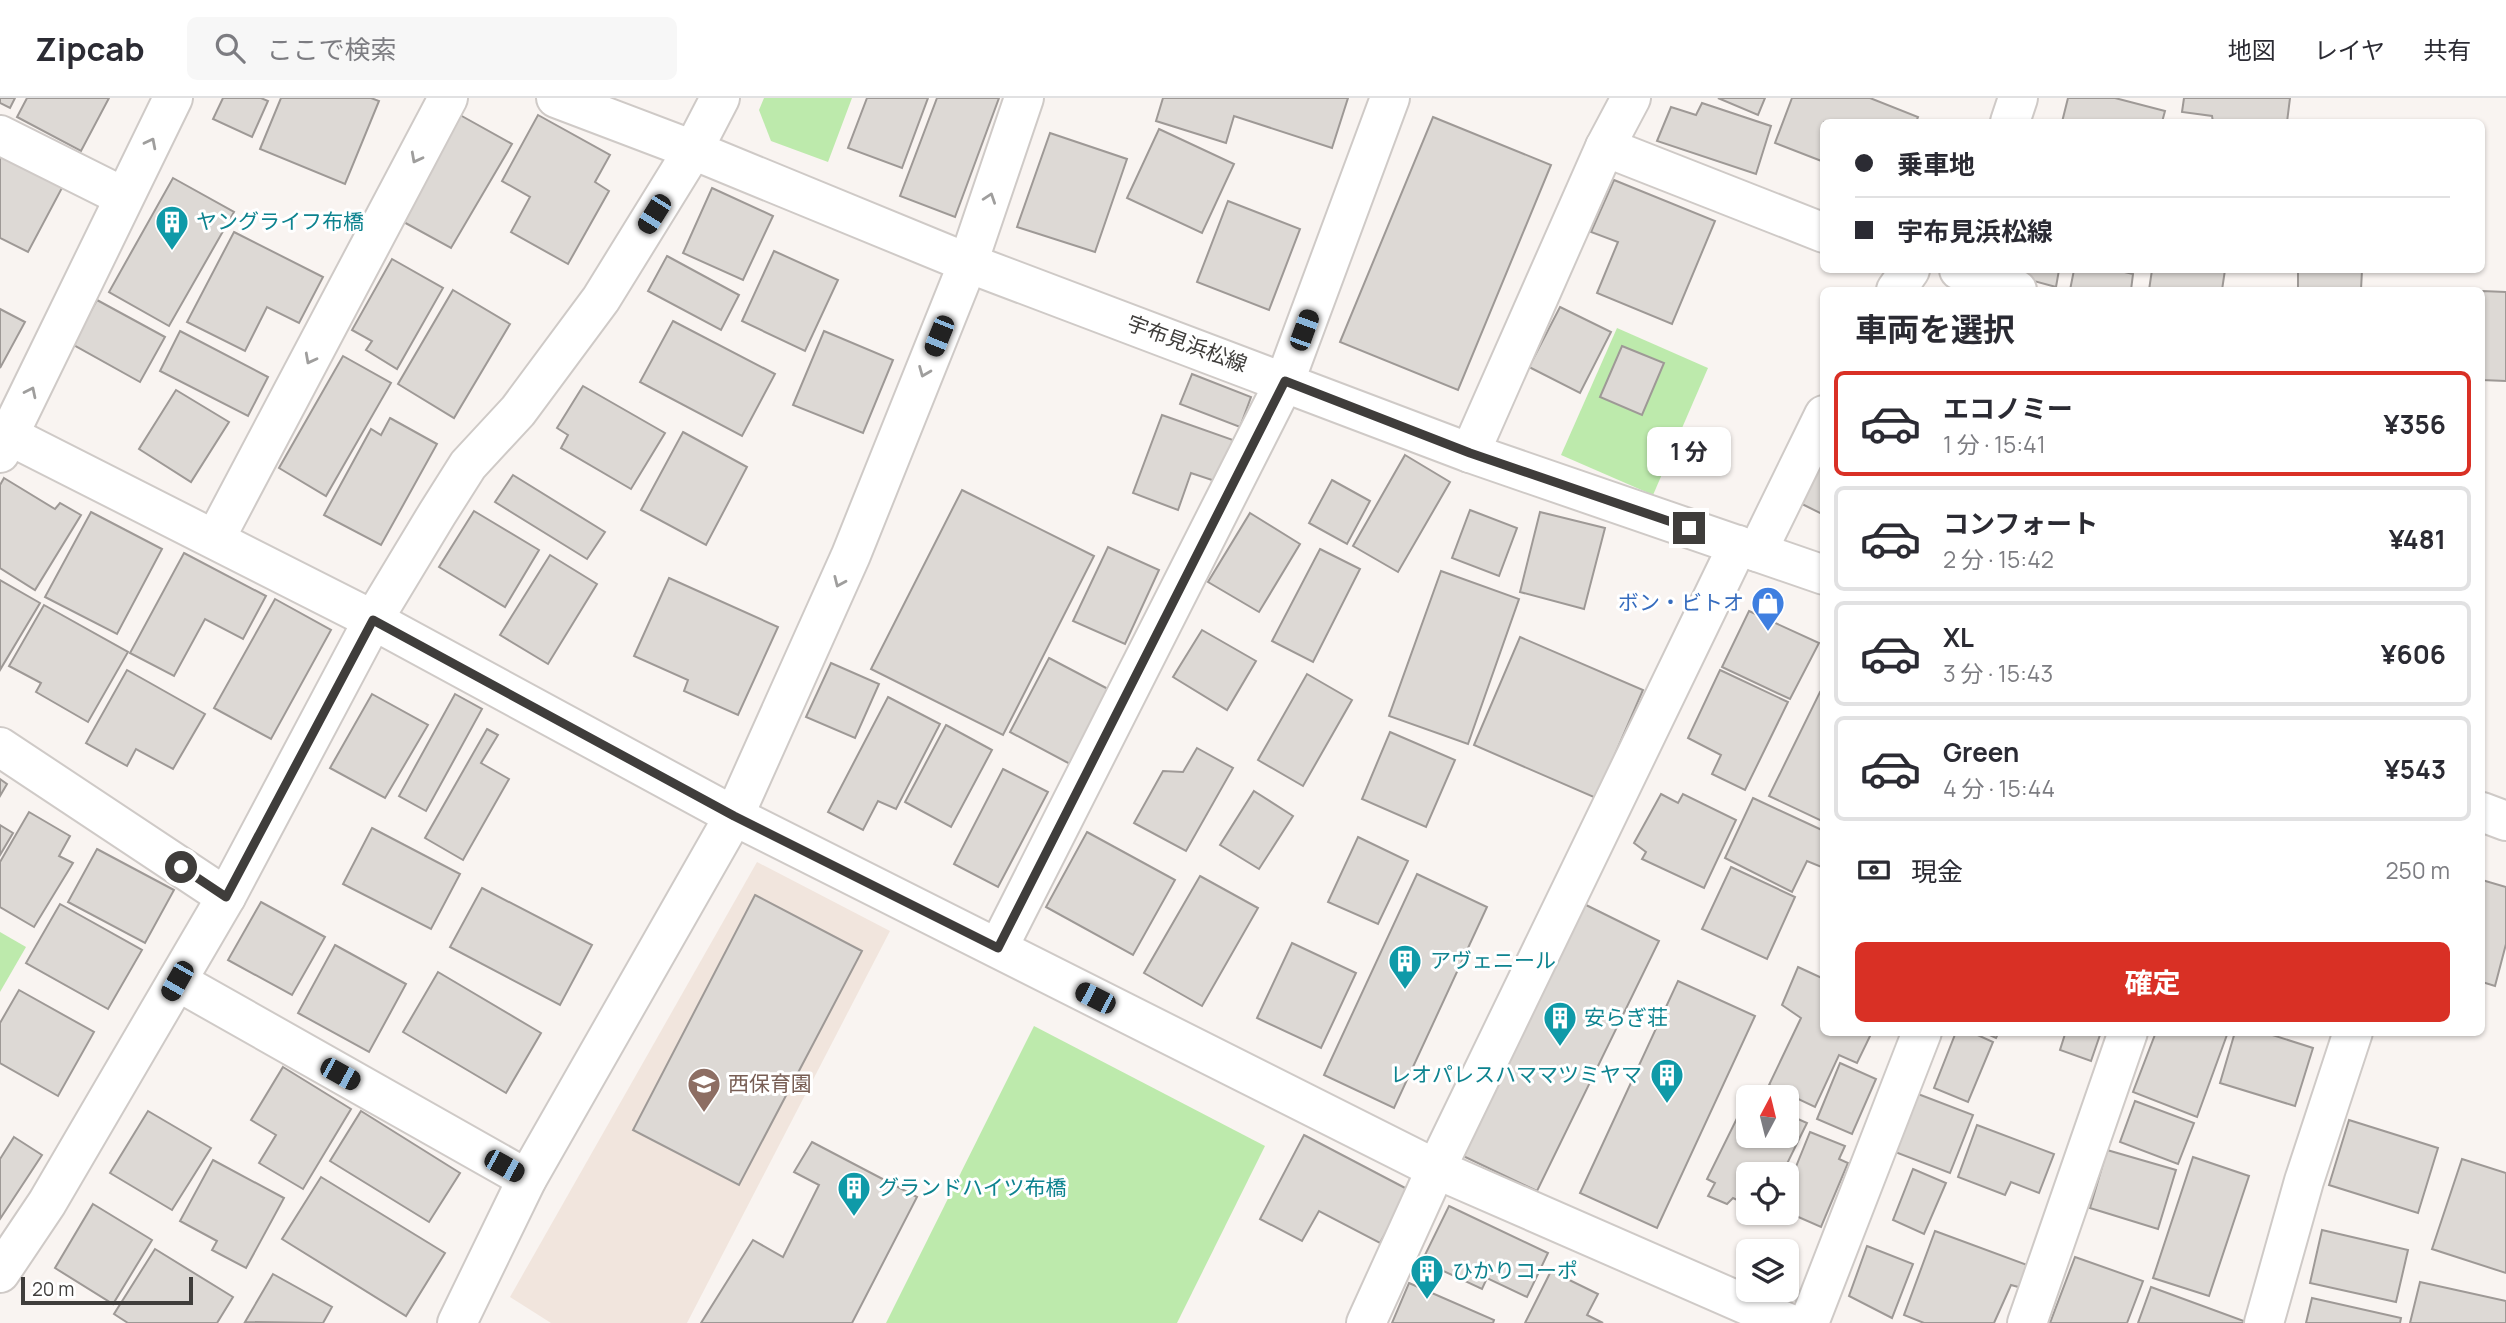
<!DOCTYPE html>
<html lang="ja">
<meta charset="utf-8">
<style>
:root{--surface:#fff;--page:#f7f7f7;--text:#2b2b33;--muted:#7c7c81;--line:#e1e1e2;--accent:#d93025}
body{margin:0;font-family:Manrope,"Noto Sans JP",sans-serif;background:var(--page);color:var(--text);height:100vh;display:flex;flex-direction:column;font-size:26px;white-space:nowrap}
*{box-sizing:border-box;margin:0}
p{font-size:23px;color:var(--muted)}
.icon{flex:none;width:38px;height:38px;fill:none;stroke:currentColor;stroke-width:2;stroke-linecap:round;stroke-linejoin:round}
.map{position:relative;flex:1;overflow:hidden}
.details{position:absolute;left:1820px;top:189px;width:665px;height:749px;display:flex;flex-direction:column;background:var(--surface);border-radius:10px;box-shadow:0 2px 5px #0004}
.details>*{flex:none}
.top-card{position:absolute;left:1820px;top:21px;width:665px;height:154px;border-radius:10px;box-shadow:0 2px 5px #0004;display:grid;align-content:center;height:154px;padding:0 35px;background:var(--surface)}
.needle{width:46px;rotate:7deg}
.controls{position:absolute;left:1736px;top:987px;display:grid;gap:14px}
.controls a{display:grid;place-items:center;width:63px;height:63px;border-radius:10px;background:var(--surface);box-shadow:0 2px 5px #0004;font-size:35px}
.scale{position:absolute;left:21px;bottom:18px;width:172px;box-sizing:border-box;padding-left:7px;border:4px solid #3f3d3b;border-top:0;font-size:19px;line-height:24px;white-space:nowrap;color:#3f3d3b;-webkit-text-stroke:5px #fff;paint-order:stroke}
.end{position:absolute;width:32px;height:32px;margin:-16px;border:9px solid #3f3d3b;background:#fff;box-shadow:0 0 0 4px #fff}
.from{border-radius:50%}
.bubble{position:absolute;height:49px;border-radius:10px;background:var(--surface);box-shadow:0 2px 5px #0004;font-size:23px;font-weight:700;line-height:49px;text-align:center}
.car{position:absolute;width:21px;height:42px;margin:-21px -10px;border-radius:9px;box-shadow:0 0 5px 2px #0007;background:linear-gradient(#222 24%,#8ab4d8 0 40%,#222 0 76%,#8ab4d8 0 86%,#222 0)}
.top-card b{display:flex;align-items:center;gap:24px;height:66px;font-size:26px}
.top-card b+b{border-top:2px solid var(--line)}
.top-card i{width:18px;height:18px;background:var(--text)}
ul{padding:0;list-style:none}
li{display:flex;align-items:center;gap:21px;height:105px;margin:0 14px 10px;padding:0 21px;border:4px solid var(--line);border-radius:10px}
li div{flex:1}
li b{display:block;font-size:26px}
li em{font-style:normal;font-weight:700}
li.current{border-color:var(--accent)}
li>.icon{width:63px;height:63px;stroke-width:1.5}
h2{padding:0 35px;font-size:32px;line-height:84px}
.pay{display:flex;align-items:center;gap:18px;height:77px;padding:0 35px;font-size:26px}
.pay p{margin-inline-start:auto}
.cta{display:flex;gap:14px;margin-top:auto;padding:14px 35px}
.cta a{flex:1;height:80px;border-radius:10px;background:var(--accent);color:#fff;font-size:28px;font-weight:700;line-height:80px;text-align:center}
header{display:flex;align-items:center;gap:42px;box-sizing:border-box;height:98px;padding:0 35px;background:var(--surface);border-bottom:2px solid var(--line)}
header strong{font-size:33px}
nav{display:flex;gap:38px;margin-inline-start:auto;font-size:24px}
.search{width:490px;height:63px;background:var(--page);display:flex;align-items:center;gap:18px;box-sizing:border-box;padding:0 24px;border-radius:10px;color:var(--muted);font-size:26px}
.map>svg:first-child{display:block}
.built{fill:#f1e5dd}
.green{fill:#bdeaac}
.building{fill:#ddd9d5;stroke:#9e9996;stroke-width:2}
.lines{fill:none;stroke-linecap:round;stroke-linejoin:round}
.minor-casing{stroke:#cfcac7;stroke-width:42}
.major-casing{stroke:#cfcac7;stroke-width:42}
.minor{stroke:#fff;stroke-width:38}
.major{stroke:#fff;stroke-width:38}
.oneway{stroke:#9f9e9d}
.route{stroke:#3f3d3b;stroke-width:9}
.labels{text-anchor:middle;stroke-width:6;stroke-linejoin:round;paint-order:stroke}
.culture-label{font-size:21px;fill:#0d838f;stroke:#fff;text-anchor:start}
.street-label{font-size:21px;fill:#3f3d3b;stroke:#fff}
.shop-label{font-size:21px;fill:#366cbe;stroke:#fff;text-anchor:end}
.education-label{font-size:21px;fill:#785e54;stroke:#fff;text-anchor:start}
</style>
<header>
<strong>Zipcab</strong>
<div class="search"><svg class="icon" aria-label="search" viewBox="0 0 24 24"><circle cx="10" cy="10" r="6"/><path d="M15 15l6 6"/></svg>ここで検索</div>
<nav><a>地図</a><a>レイヤ</a><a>共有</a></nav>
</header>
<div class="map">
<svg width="2506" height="1225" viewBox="0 0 2506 1225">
<rect width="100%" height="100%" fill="#f9f4f1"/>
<path class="built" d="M757,764L890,833L687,1225H551L510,1199Z"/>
<g class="green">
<path d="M764,0H852L828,64L771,43L759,12Z"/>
<path d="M1617,230L1708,270L1653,397L1561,357Z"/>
<path d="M0,834L26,849L0,894Z"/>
<path d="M1034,928L1265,1048L1177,1225H886Z"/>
</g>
<g class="building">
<path d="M0,0H15L10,10L0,5Z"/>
<path d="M27,0H109L81,53L17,19Z"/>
<path d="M223,0H261L268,3L252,39L213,21Z"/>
<path d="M281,0H371L379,3L345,86L260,51Z"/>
<path d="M867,0H928L902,70L848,50Z"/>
<path d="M937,0H999L955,119L900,98Z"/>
<path d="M1163,0H1348L1332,50L1234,18L1226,45L1156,23Z"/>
<path d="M1718,0H1765L1758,17Z"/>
<path d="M1792,0H1870L1918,19L1916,24H1824V64L1775,45Z"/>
<path d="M2068,0H2115L2165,13L2162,24H2062Z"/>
<path d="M2184,0H2290L2287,24H2213L2212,18L2182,14Z"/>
<path d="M1702,5L1771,28L1756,76L1657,43L1671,9L1696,17Z"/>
<path d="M460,17L512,46L451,150L400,122Z"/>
<path d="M538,17L610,57L595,84L609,93L568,166L511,134L530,99L502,83Z"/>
<path d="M1433,19L1551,67L1458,292L1340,244Z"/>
<path d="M1159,31L1234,66L1202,135L1127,100Z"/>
<path d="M1050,35L1127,61L1095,154L1017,129Z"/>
<path d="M0,55L63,88L28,154L0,140Z"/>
<path d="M173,80L234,114L169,228L109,194Z"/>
<path d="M1614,82L1715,123L1672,226L1597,195L1618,144L1591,134Z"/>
<path d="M712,90L773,118L743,182L683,155Z"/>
<path d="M1228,103L1300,131L1269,212L1197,184Z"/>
<path d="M234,134L323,179L299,225L267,209L245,253L187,224Z"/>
<path d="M774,153L838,182L805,253L742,223Z"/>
<path d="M667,158L739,197L721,232L648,193Z"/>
<path d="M392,161L443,190L397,271L366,252L372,243L352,232Z"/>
<path d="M2018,172H2059L2056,189L2023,180L2025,173Z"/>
<path d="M2074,172H2116L2133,176L2131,192H2070Z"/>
<path d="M2152,172H2225L2222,192H2149Z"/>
<path d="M2298,172H2362L2361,192H2298Z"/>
<path d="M2392,190L2463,192H2392Z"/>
<path d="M453,192L510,226L454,320L398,286Z"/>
<path d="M2482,193L2506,194V283L2482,282Z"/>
<path d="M97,202L165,239L140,284L72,246Z"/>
<path d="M1560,209L1611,234L1580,295L1529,269Z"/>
<path d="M0,211L25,224L0,270Z"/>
<path d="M673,223L775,276L742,338L640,284Z"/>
<path d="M180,233L268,279L248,318L160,273Z"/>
<path d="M824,233L893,262L863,335L793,307Z"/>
<path d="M1622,248L1664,265L1642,317L1600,299Z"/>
<path d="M343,258L391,285L326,398L279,370Z"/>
<path d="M1192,276L1251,299L1240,329L1180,306Z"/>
<path d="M583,288L665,335L631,391L561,350L568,337L557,330Z"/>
<path d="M176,292L229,324L191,384L139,351Z"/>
<path d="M1162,317L1233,342L1218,384L1191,375L1178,412L1133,395Z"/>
<path d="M390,320L437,346L381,447L324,417L371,331L381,337Z"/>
<path d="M683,334L747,369L706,447L641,412Z"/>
<path d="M1405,357L1450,384L1398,474L1353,448Z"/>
<path d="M1824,359V417L1796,403Z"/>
<path d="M513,377L605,434L587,461L495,404Z"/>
<path d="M4,380L55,411L60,405L81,417L35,492L0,470V387Z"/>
<path d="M1332,382L1370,403L1347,446L1309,425Z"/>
<path d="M962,392L1094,458L1003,637L871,571Z"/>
<path d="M1470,412L1517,430L1499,478L1452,460Z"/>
<path d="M474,413L539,452L505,509L439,469Z"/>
<path d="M91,414L162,451L117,536L45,499Z"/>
<path d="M1540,414L1605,430L1584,511L1520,494Z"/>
<path d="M1250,415L1300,446L1259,514L1208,484Z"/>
<path d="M1108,449L1159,472L1125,546L1073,523Z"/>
<path d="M1320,451L1360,471L1313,564L1272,543Z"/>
<path d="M184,455L266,498L243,541L205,521L174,578L130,555Z"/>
<path d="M550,457L597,486L548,566L500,537Z"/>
<path d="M1441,473L1519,501L1468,646L1389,618Z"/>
<path d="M669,480L778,529L738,617L684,593L688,582L634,558Z"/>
<path d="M0,482L40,505L0,572Z"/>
<path d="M275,501L331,532L271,641L214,610Z"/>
<path d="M44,507L128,554L88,624L36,594L41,585L9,568Z"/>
<path d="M1749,513L1819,545L1790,601L1722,569Z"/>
<path d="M1202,532L1256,563L1227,612L1173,579Z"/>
<path d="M1520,539L1643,592L1596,700L1474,647Z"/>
<path d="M1049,560L1110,592L1070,666L1010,634Z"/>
<path d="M831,565L879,586L855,640L806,619Z"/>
<path d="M127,572L205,616L173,671L136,651L127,668L86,645Z"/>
<path d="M1720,572L1788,604L1745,692L1712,676L1721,657L1688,640Z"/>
<path d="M1307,576L1352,602L1303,688L1258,662Z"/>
<path d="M1820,594L1824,596V724L1769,698Z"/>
<path d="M372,596L428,627L385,700L330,670Z"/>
<path d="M455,596L482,611L426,713L399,698Z"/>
<path d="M888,599L940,626L896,711L878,703L863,732L828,714Z"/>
<path d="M946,627L992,652L951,729L905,704Z"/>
<path d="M487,631L498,637L481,665L509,681L463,762L425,740Z"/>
<path d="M1390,634L1455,662L1426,729L1362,701Z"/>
<path d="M1197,650L1233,670L1186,753L1134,725L1163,673L1183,674Z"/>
<path d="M1003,671L1048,694L998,789L954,766Z"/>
<path d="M0,681L7,686L0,698Z"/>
<path d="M1254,693L1293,718L1259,771L1220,747Z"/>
<path d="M1661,696L1678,705L1683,696L1736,722L1704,790L1642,761L1646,754L1634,745Z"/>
<path d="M1753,700L1824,733V770L1807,763L1792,794L1725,760Z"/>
<path d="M29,714L70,738L59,758L73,765L34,829L0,809V764Z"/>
<path d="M0,727L13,735L0,757Z"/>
<path d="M372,730L460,776L431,831L343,786Z"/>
<path d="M1087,734L1175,782L1133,857L1046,809Z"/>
<path d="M1358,739L1408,763L1378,826L1328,804Z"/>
<path d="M97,751L174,792L145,845L68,804Z"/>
<path d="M1731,769L1795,799L1767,861L1702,831Z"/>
<path d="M1417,776L1487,809L1394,1010L1324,977Z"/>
<path d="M1200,778L1258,810L1202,908L1144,875Z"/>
<path d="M2482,782L2506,789V846L2495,888L2482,884Z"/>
<path d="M482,790L592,847L560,907L450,849Z"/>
<path d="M755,797L862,853L739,1087L633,1032Z"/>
<path d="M261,804L325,839L292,897L228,862Z"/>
<path d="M60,806L142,852L108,911L26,865Z"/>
<path d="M1584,806L1659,843L1537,1093L1461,1057Z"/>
<path d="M1292,845L1356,875L1321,950L1257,920Z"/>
<path d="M335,847L406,886L369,954L298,915Z"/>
<path d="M1798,869L1824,881V934H1872L1857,965L1839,957L1815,1009L1769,987L1801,920L1782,907Z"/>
<path d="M438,874L541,935L506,995L403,934Z"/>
<path d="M1678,883L1755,918L1657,1130L1580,1095Z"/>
<path d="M19,892L94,934L58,998L0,965V925Z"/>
<path d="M1956,934H1971L1993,944L1968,1004L1934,990Z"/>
<path d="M1983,934H1999L1996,940Z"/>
<path d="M2061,934H2101L2091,963L2060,952L2065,936Z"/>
<path d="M2156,934H2228L2197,1019L2133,994Z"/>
<path d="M2235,934H2263L2313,950L2295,1008L2220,985Z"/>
<path d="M1840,965L1876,981L1852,1036L1817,1021Z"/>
<path d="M283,969L351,1011L303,1091L259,1065L276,1037L251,1022Z"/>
<path d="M1918,996L1973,1017L1950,1075L1895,1054Z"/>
<path d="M1748,998L1751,999L1748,1038H1787V1016L1807,1025L1782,1076H1748V1107L1733,1100L1727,1106L1708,1098L1715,1085L1707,1081Z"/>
<path d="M2135,1003L2194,1025L2178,1066L2120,1044Z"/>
<path d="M148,1013L211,1050L172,1112L110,1075Z"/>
<path d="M361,1013L460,1075L429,1124L330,1063Z"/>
<path d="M2349,1022L2438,1050L2418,1115L2329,1087Z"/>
<path d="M1977,1027L2054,1056L2039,1095L2011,1084L2005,1097L1958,1079Z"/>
<path d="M1810,1034L1845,1048L1839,1061L1848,1065L1821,1129L1787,1114V1091Z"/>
<path d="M1304,1037L1409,1092L1380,1145L1319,1113L1302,1143L1260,1121Z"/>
<path d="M14,1039L42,1057L0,1121V1061Z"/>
<path d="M812,1044L917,1099L852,1225H701L753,1142L783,1159L819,1087L794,1074Z"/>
<path d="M2107,1052L2176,1072L2158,1131L2090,1110Z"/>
<path d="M2193,1059L2249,1078L2209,1198L2153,1180Z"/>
<path d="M2462,1061L2506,1075V1175L2432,1151Z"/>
<path d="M213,1062L284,1100L246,1170L212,1152L217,1143L180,1123Z"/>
<path d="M1913,1071L1946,1085L1924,1136L1893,1122Z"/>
<path d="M321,1079L445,1155L406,1218L282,1141Z"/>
<path d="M93,1106L152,1142L113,1206L55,1170Z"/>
<path d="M1449,1108L1548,1155L1527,1199L1487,1180L1482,1191L1422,1163Z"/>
<path d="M2322,1132L2408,1152L2396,1204L2310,1185Z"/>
<path d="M1935,1133L2030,1168L2022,1190L2011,1187L1994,1225H1924L1904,1217Z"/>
<path d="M1867,1148L1913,1166L1892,1220L1849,1198Z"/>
<path d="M155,1151L233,1199L217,1225H128L114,1216Z"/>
<path d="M2075,1159L2143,1183L2127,1225H2050Z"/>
<path d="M1551,1173L1598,1196L1587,1217L1603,1225H1525Z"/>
<path d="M273,1176L332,1209L323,1225L245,1224Z"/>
<path d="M2420,1184L2506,1203V1225H2410Z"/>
<path d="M1409,1185L1494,1222L1493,1225H1392Z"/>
<path d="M2151,1189L2249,1225H2138Z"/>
<path d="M2312,1200L2401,1220L2400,1225H2306Z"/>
</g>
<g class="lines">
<defs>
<g id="minor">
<path d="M2010,24L2018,0"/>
<path d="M0,37L124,99"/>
<path d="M1605,49L1824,135"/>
<path d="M1959,172L2017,192"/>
<path d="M1896,192L1910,172"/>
<path d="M10,338L373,522L734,718L1436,1071L1788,1225"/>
<path d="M0,355L173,0"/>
<path d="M1470,355L1605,49L1631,0"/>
<path d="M215,441L448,0"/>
<path d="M1757,454L1824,317"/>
<path d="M0,649L226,799"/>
<path d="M998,850L1285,283L1390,0"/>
<path d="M177,883L527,1081"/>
<path d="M0,1175L47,1105L226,799L373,522L437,416L468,367L518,313L601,201L693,52L720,0"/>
<path d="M457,1225L527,1081L734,718L851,457L968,165L1024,0"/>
<path d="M1366,1225L1436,1071L1738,447"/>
<path d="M1809,1225L1922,934"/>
<path d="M2027,1225L2128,934"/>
<path d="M2264,1225L2304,1083L2353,934"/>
</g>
<g id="major">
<path d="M556,0L693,52L968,165L1470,355L1824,477"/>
<path d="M2482,714L2506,723"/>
</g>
</defs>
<use href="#minor" class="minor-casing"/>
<use href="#major" class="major-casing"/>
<use href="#minor" class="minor"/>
<use href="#major" class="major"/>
</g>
<defs><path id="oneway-chevron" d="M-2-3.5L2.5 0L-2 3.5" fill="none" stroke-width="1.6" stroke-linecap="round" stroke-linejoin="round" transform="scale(1.75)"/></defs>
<g class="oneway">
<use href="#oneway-chevron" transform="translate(151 45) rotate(-63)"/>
<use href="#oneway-chevron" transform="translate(416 60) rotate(118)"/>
<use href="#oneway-chevron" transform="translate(990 100) rotate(-71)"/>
<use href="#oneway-chevron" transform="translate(310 261) rotate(118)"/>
<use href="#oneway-chevron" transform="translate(924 274) rotate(112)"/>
<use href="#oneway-chevron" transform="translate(31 294) rotate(-64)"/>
<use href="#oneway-chevron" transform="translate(839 484) rotate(114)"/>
</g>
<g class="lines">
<path class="route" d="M181,769L226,799L373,522L734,718L998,850L1285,283L1470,355L1689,430"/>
</g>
<defs>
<symbol id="building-pin" viewBox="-11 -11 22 30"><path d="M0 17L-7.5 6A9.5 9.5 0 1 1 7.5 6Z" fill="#0f9aa8" stroke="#fff"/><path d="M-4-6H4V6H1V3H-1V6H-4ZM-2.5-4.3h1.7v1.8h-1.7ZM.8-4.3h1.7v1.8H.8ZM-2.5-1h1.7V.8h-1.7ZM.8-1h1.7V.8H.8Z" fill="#fff"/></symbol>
<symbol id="shop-pin" viewBox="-11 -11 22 30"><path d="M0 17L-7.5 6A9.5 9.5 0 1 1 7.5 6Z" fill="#3f7fe0" stroke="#fff"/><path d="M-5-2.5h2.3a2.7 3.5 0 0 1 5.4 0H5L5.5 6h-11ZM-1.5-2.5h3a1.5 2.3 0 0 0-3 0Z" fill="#fff"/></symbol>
<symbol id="school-pin" viewBox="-11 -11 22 30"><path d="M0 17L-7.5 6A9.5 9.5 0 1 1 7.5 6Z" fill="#8d6e63" stroke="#fff"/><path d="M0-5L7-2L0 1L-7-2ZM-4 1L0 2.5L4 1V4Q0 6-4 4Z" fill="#fff"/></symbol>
</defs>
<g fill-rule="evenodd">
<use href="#building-pin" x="153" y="105" width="38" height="52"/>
<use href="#shop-pin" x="1749" y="486" width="38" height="52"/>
<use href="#building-pin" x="1386" y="844" width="38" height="52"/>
<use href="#building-pin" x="1541" y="901" width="38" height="52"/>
<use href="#building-pin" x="1648" y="958" width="38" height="52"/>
<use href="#school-pin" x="685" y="967" width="38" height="52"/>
<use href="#building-pin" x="835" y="1071" width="38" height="52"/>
<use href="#building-pin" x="1408" y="1154" width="38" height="52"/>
</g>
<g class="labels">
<g class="culture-label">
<text x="196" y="131">ヤングライフ布橋</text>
<text x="1430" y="870">アヴェニール</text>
<text x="1584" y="927">安らぎ荘</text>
<text x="1642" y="984" text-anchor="end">レオパレスハママツミヤマ</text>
<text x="878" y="1097">グランドハイツ布橋</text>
<text x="1452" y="1180">ひかりコーポ</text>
</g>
<g class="street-label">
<text transform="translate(1187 246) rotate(20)" y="7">宇布見浜松線</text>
</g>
<g class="shop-label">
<text x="1744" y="512">ボン・ビトオ</text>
</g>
<g class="education-label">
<text x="728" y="993">西保育園</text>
</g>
</g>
</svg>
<div class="controls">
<a><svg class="needle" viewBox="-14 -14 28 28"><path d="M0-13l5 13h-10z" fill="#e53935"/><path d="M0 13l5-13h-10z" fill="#7c7c81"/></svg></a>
<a><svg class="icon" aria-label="locate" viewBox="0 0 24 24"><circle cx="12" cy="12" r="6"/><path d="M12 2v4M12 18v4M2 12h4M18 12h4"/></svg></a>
<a><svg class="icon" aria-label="layers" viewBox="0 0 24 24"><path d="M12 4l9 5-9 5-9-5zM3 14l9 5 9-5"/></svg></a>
</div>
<div class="scale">20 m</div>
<i class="end from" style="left:181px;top:769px"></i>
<i class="end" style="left:1689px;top:430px"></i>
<div class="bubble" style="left:1647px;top:329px;width:84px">1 分</div>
<i class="car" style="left:654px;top:116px;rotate:212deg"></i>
<i class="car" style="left:1304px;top:232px;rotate:20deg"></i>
<i class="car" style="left:939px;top:238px;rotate:202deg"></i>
<i class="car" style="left:177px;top:883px;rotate:210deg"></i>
<i class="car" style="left:1095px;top:900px;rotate:297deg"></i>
<i class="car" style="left:340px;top:976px;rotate:119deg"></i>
<i class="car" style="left:504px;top:1068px;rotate:119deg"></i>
<div class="top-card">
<b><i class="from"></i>乗車地</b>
<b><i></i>宇布見浜松線</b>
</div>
<section class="details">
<h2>車両を選択</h2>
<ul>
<li class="current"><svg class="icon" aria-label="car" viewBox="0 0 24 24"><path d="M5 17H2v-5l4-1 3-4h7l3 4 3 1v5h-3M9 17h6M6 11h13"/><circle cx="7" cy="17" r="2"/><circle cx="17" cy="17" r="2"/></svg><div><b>エコノミー</b><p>1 分 · 15:41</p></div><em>¥356</em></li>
<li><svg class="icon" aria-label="car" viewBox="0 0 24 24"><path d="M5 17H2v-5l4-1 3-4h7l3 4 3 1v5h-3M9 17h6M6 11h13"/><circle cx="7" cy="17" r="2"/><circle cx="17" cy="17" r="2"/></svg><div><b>コンフォート</b><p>2 分 · 15:42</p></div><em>¥481</em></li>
<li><svg class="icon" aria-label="car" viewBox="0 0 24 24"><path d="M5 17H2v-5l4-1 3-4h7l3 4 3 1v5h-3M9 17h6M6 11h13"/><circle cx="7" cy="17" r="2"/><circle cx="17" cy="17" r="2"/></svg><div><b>XL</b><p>3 分 · 15:43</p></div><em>¥606</em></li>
<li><svg class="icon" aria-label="car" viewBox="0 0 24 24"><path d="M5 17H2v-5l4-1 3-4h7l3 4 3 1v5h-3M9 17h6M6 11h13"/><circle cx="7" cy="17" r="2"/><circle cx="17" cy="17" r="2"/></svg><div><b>Green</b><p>4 分 · 15:44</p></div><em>¥543</em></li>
</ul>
<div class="pay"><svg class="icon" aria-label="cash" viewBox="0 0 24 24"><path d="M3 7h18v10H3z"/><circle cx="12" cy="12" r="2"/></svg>現金<p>250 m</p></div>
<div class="cta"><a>確定</a></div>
</section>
</div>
